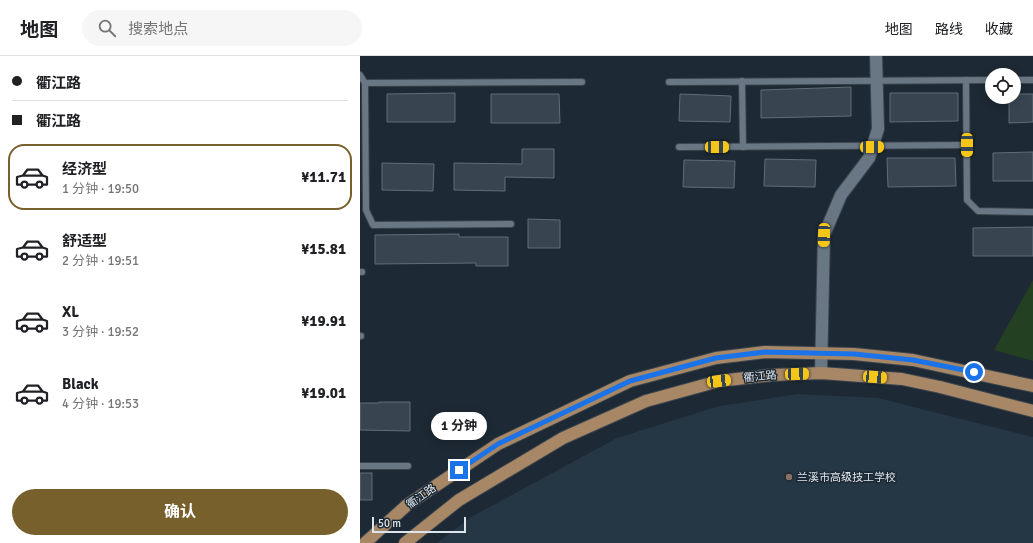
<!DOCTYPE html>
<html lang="zh">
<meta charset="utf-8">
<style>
:root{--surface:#fff;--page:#f6f6f6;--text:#202124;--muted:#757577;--line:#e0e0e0;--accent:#78602c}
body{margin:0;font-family:Signika,"Noto Sans SC",sans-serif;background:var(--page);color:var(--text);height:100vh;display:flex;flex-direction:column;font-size:15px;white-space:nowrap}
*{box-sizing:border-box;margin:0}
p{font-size:13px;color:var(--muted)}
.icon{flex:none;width:22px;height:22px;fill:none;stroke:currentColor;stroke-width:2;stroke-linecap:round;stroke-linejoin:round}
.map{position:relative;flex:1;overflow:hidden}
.side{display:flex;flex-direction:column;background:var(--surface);width:360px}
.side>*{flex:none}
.guide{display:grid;align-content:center;height:88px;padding:0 12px;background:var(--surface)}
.buttons{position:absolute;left:625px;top:12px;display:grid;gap:8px}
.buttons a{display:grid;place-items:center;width:36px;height:36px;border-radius:50%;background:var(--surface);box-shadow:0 2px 10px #0003;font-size:20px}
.scale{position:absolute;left:12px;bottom:10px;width:94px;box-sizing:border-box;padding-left:4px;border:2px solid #dde5ec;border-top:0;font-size:11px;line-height:14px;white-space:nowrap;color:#dde5ec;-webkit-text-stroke:3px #1d2934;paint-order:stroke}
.end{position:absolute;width:18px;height:18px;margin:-9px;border:5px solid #1a73e8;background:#fff;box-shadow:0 0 0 2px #fff}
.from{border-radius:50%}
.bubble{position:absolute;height:28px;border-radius:14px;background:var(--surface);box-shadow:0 2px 10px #0003;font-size:13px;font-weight:700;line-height:28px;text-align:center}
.car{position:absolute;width:12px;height:24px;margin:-12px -6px;border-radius:5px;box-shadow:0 0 3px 1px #0007;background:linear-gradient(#f5c518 24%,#345 0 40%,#f5c518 0 76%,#345 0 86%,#f5c518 0)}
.guide b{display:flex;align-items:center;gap:14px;height:38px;font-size:15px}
.guide b+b{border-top:1px solid var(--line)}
.guide i{width:10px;height:10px;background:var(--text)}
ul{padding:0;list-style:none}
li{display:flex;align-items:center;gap:12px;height:66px;margin:0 8px 6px;padding:0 4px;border:2px solid transparent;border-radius:16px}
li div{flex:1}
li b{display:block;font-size:15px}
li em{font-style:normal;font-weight:700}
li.on{border-color:var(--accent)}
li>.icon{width:36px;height:36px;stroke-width:1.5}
.button{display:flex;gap:8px;margin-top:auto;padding:8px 12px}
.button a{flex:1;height:46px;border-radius:24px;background:var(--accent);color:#fff;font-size:16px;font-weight:700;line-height:46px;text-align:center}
header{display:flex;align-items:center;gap:24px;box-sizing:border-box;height:56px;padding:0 20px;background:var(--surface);border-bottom:1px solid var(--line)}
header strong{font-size:19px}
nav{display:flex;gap:22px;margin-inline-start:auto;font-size:14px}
.search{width:280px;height:36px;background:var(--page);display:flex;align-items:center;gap:10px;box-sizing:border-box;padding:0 14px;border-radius:22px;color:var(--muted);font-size:15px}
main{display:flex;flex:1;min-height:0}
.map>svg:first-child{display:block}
.built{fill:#253644}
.green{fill:#244022}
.building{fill:#384551;stroke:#606e7a}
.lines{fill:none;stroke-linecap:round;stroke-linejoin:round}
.lane-casing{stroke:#3a444d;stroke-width:8}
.street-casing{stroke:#3a444d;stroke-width:14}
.primary-casing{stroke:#3a444d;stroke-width:14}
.lane{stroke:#697784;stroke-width:6}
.street{stroke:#697784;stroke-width:12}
.primary{stroke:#a78765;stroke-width:12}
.route{stroke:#1a73e8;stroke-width:5}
.education-dot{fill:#8d6e63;stroke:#1d2934;stroke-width:1.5}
.labels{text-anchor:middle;stroke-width:3;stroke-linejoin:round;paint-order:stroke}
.street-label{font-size:11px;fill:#dde5ec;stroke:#1d2934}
.poi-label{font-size:11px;fill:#dde5ec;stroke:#1d2934;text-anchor:start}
</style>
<header>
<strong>地图</strong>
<div class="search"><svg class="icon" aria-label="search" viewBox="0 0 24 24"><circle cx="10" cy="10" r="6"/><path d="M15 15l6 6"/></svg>搜索地点</div>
<nav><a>地图</a><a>路线</a><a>收藏</a></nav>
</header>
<main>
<section class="side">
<div class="guide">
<b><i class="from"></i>衢江路</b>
<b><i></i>衢江路</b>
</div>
<ul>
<li class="on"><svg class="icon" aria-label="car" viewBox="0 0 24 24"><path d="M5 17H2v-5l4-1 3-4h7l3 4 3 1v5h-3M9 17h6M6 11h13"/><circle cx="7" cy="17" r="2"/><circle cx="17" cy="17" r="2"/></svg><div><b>经济型</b><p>1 分钟 · 19:50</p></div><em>¥11.71</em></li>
<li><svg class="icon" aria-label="car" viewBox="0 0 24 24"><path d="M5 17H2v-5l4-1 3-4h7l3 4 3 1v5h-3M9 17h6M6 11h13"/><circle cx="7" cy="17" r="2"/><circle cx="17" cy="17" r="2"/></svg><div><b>舒适型</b><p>2 分钟 · 19:51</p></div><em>¥15.81</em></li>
<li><svg class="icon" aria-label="car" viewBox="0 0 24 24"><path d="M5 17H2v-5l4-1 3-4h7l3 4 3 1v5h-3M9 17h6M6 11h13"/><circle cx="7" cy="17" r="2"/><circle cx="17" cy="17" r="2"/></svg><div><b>XL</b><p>3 分钟 · 19:52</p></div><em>¥19.91</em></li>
<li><svg class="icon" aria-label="car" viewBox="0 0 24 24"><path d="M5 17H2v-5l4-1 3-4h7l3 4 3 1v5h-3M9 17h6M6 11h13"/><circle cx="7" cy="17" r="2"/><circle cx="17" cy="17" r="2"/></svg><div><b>Black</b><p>4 分钟 · 19:53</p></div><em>¥19.01</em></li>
</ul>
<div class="button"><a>确认</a></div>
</section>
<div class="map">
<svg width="673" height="487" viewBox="0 0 673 487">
<rect width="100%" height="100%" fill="#1d2934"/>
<path class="built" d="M438,338L518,342L673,381V487H77L111,461L257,382L359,350Z"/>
<path class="green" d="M673,224V305L634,294Z"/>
<g class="building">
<path d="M491,31V60L401,62V34Z"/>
<path d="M95,37V66H27V38Z"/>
<path d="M530,37H598V65L530,66Z"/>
<path d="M131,38H199L200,67H131Z"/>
<path d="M320,38L371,40L370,66L319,65Z"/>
<path d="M654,38H673V66L649,67V41H654Z"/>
<path d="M162,93H194V122L145,121V135L94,134V107L162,108Z"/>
<path d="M673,96V125H633V97Z"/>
<path d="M527,102H595L596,130L528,131Z"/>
<path d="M405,103L456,104L455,131L404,130Z"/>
<path d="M324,104L375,105L374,132L323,131Z"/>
<path d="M22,107L74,108L73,135L22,134Z"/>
<path d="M168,163L200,164V192H168Z"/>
<path d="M673,171V200H613V172Z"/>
<path d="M99,178V181H148V210H116V207L15,208V179Z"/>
<path d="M19,346H50V375L0,374V347H19Z"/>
<rect x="0" y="417" width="12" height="27"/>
</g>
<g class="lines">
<defs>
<g id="lane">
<path d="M0,19L5,27L222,26"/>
<path d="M606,24L607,144L618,155L673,156"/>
<path d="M654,24H673"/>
<path d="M382,25L383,91"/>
<path d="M309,26L632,24"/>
<path d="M5,27L6,154L13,169L151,168"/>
<path d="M319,91L607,89"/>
<path d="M0,216H2"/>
<path d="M0,280H1"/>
<path d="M0,410H48"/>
</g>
<path id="street" d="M461,317L464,179L481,139L509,102L518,73L516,0"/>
<g id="primary">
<path d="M5,487L47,449L138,388L270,325L356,302L405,296L494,298L553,304L673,330"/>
<path d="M45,487L99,444L203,382L286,345L359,325L412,319L461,317L542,323L580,331L673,355"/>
</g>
</defs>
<use href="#lane" class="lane-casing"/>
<use href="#street" class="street-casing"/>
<use href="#primary" class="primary-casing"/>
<use href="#lane" class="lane"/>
<use href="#street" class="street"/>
<use href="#primary" class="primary"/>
</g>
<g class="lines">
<path class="route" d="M99,414L138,388L270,325L356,302L405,296L494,298L553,304L614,316"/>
</g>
<circle class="education-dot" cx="429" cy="421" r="4"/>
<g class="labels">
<g class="street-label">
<text transform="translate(400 320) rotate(-6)" y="4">衢江路</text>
<text transform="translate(61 440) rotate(-35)" y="4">衢江路</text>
</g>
<g class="poi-label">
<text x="437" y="425">兰溪市高级技工学校</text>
</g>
</g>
</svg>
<div class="buttons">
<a><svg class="icon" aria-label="locate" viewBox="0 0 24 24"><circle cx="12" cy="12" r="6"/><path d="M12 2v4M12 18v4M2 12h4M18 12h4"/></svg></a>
</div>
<div class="scale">50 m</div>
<i class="end from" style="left:614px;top:316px"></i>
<i class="end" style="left:99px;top:414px"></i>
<div class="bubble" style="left:71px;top:356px;width:56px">1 分钟</div>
<i class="car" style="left:607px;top:89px;rotate:180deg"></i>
<i class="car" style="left:357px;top:91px;rotate:90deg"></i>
<i class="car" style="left:512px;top:91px;rotate:89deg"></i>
<i class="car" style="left:464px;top:179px;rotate:182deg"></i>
<i class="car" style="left:437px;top:318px;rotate:88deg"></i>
<i class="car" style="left:515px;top:321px;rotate:94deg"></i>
<i class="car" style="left:359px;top:325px;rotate:83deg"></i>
</div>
</main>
